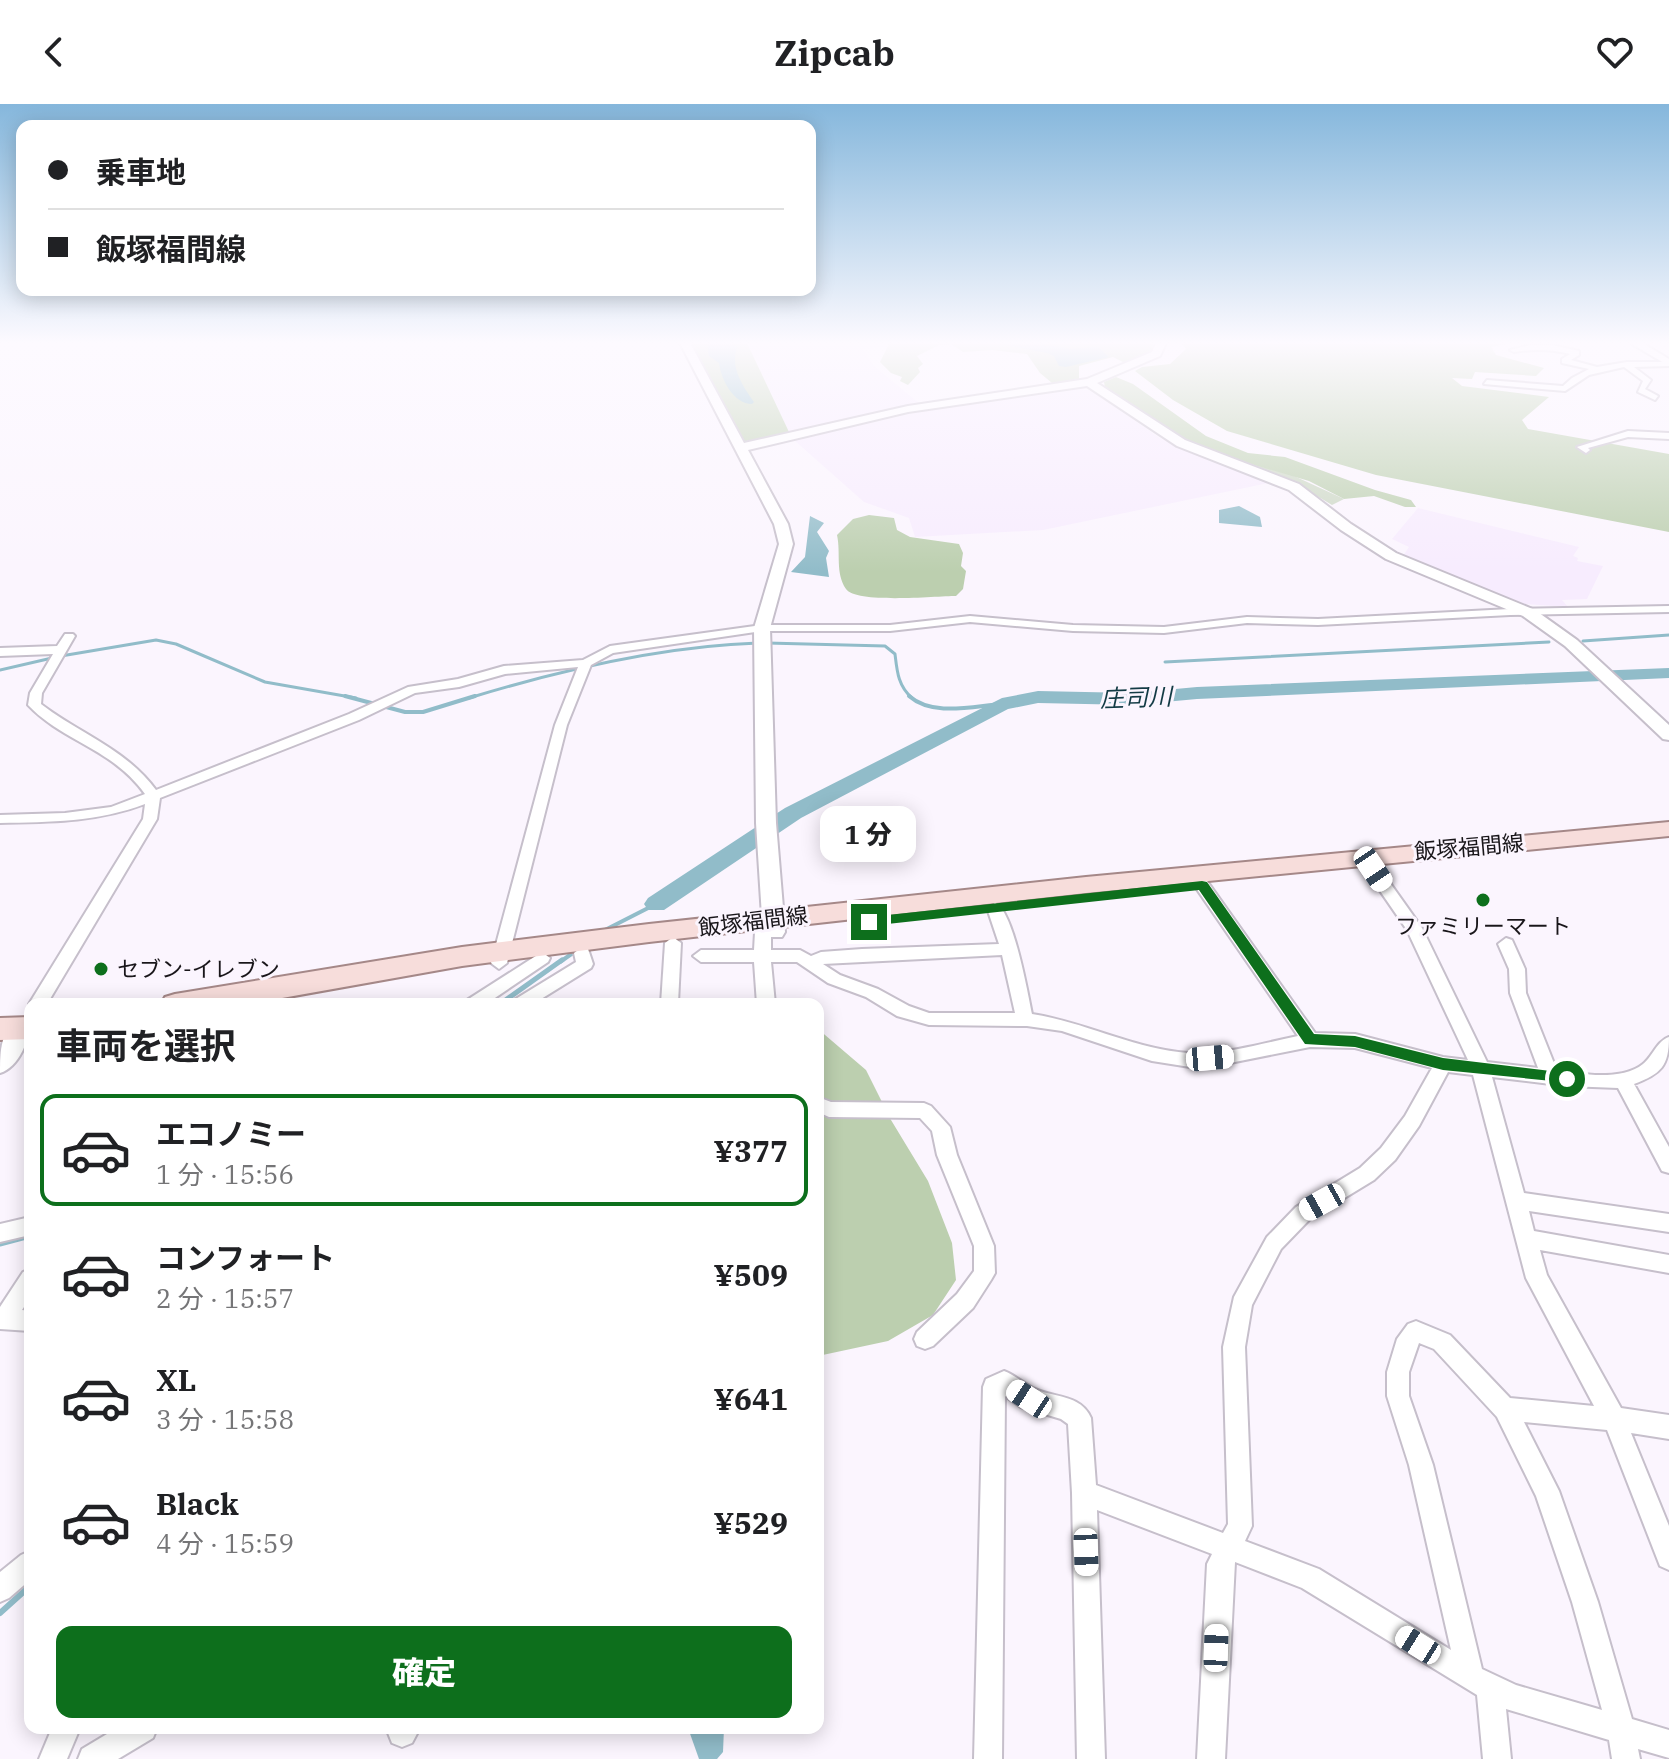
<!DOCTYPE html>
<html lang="ja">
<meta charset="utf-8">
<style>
:root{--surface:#fff;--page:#f2f2f2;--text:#202124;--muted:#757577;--line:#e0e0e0;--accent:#0d6f1c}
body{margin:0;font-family:"IBM Plex Serif","Noto Sans JP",serif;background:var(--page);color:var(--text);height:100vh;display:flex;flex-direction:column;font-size:30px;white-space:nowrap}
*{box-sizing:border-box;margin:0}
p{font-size:26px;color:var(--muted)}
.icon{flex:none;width:44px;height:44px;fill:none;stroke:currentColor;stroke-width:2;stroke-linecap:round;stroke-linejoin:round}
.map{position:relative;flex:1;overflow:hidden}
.sheet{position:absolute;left:24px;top:894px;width:800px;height:736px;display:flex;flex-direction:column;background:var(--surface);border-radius:16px;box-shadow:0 4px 20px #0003}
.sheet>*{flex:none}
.banner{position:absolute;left:16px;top:16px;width:800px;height:176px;border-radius:16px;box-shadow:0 4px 20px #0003;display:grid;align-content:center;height:176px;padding:0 32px;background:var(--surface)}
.end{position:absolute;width:36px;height:36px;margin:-18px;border:10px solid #0d6f1c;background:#fff;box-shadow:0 0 0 4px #fff}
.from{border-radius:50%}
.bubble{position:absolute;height:56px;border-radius:16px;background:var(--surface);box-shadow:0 4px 20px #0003;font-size:26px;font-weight:800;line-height:56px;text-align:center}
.car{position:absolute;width:24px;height:48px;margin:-24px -12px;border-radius:10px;box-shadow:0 0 6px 2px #0007;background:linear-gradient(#fff 24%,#345 0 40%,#fff 0 76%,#345 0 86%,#fff 0)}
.banner b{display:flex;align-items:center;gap:28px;height:76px;font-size:30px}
.banner b+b{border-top:2px solid var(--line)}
.banner i{width:20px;height:20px;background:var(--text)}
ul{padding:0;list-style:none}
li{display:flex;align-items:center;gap:24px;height:112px;margin:0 16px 12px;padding:0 16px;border:4px solid transparent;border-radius:16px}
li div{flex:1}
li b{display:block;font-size:30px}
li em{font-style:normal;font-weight:800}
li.active{border-color:var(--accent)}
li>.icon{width:72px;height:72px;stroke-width:1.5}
h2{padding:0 32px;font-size:36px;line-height:96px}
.cta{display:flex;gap:16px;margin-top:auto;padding:16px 32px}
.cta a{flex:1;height:92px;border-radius:16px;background:var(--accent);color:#fff;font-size:32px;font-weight:800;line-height:92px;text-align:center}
header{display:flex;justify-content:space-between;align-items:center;height:104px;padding:0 32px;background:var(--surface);font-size:36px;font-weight:800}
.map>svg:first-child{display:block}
.built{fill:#f7ecfe}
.green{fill:#cbd7c3}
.forest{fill:#bccfaf}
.water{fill:#91bcc9}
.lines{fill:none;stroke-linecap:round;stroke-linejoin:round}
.stream-far3{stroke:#91bcc9;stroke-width:3}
.stream-far2{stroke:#91bcc9;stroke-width:4}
.stream-far1{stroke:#91bcc9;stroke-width:5}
.stream{stroke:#91bcc9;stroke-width:6}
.river{fill:#91bcc9;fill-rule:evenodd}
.street-casing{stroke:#c6bfcb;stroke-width:4}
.secondary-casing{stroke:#c6bfcb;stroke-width:4}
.primary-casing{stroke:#a58888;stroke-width:4}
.street{fill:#fff;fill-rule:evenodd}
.secondary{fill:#fff;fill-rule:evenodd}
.primary{fill:#f7dddb;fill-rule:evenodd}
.route{fill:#0d6f1c}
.poi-dot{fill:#0d6f1c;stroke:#fbf5fe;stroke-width:3}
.labels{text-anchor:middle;stroke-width:6;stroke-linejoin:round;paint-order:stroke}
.street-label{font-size:22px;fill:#19161a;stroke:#fbf5fe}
.poi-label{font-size:22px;fill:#19161a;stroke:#fbf5fe}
.water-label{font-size:24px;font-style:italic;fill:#133b45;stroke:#fbf5fe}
</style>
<header><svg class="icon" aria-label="back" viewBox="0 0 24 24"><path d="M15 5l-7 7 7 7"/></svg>Zipcab<svg class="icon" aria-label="heart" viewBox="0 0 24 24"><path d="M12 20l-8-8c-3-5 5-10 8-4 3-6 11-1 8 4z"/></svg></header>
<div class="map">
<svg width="1669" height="1655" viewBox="0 0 1669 1655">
<rect width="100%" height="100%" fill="#fbf5fe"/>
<g class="built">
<path d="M746,237H890L888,243L863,245L874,262L920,300L789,328Z"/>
<path d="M1074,284L1092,287L1160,334L1188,348L1273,378L1043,426L915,433L909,414L864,398L794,336L936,304Z"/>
<path d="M1418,404L1579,443L1573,452L1578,454L1577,457L1603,462L1587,495L1562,496L1568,503L1525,500L1403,452L1409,443L1392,435Z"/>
</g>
<path class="green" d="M1234,355L1292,371L1344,395L1332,401L1289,375Z"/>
<g class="forest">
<path d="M688,237H746L789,328L742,338Z"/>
<path d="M882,237H1155L1152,246L1125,259L1113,253L1079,262V275L1052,279L1040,269L1027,250L992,246L963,248L951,240L939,241L917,252L923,260L918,264L920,268L908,281L900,277L902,273L891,269L880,258L890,238Z"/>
<path d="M1180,237H1519L1491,243L1496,251L1544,264L1536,272L1475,268L1472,275L1452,274L1462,282L1549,293L1522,316L1528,325L1669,350V428L1376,371L1227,327L1173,296L1135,267L1142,263L1170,260L1186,245Z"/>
<path d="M1116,273L1133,280L1206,332L1248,349L1285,353L1375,386L1411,396L1416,403H1405L1374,392L1344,395L1309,377L1234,355L1195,341L1105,283L1104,278Z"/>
<path d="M869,411L894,414L897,426L910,433L959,440L963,449L961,462L966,467L963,485L956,492C936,492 856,500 846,485C835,469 841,449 837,431L853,415Z"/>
<path d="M818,925L866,966L891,1016L928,1077L952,1139L956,1176L933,1211L888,1237L818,1252Z"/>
</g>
<g class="water">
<path d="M707,237H730L737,244C730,264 743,282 754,298L752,300C734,300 721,276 719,259L709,252Z"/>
<path d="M985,237H1028L1070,245L1098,243L1109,253L1066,263L1059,262L1054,252L1047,249Z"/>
<path d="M1239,402L1260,413L1262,423L1219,419V406Z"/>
<path d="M810,412L824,419L817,428L829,447L826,454L829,473L791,468L805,453Z"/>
<path d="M688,1624H724L723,1648L717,1655H699Z"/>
</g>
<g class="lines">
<g class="stream-far3">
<path d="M1583,537L1669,531"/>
<path d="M767,539L885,542L895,550C897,567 898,582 912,594"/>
<path d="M61,552L156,536L176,540L265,578L356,594"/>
<path d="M1165,558L1549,538"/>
<path d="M0,566L52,554"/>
<path d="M469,594C561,566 661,542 758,539"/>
</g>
<g class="stream-far2">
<path d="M345,592L405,608H423L475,592"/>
<path d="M909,592C933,613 973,602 1002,600"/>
<path d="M603,827L656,800"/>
<path d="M560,858L580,844"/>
</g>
<g class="stream-far1">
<path d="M500,900L562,856"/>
<path d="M0,1140L30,1132"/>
</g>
<path class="stream" d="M0,1509L30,1482"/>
<path class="river" d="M1669,564V574L1197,595L1132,601L1038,599L1008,605L801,714L664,806H648L644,800L648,794L785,704L1002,594L1038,587L1132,589L1197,583Z"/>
<defs>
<g id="street">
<path d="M1530,241H1552L1579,247V251L1571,256L1597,263L1627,258H1669V262L1634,263L1651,276L1645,285L1658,292L1655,296L1638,288L1643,277L1624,263L1589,271L1565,287L1484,280L1487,276L1563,282L1572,274L1589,265L1562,259V255L1570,250C1551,245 1533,245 1514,248L1510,246Z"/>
<path d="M1628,327L1669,329V335L1628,333L1588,344L1590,346L1586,349L1577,343Z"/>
<path d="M1669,502V508L1510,511L1318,521L1247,519L1164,529L1073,527L970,518L890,527H762L613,549L591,561L567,621L507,859L499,865L491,859L555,621L578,563L505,570L459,583L415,589L359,616L160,694L157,715L47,900H29L143,715L145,700C98,718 50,718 0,719V711L65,709L111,703L145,690C112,644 63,638 28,601L30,589L53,550L0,552V544L57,542L65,530H73L75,532L42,589L41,600C80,630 126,645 156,686L349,610L408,583L458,575L504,562L583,556L610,542L762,521H890L970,512L1073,521L1164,523L1247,513L1318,515L1510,505Z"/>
<path d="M1373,760L1378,762L1422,824L1487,958L1538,964L1510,889L1509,865L1498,840L1506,834L1512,836L1525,865L1526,889L1557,967C1582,970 1622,977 1643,960C1653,952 1657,937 1669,933C1669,962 1661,970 1634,980L1669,1043V1069L1662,1067L1618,984L1567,982L1492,973L1524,1089L1669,1110V1128L1529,1107L1534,1127L1669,1151V1169L1540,1146L1547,1171L1621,1304L1669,1311V1335L1631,1329L1669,1422V1466L1660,1462L1607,1326L1524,1318L1559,1387L1598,1498L1632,1615L1669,1626V1654L1638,1645L1640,1655H1612L1609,1636L1506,1605L1511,1655H1483L1477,1591L1302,1484L1235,1458L1225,1655H1197L1207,1460L1212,1450L1097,1406L1105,1655H1077L1072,1389L1068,1320L1061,1315L1021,1303L1005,1292L1002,1655H974L983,1283L986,1275L1004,1267C1015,1271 1023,1279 1033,1284C1053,1294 1081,1290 1091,1314L1096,1381L1223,1429L1228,1420L1223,1243L1234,1193L1267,1133L1296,1103L1360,1064L1381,1044L1405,1012L1432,964L1355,944L1310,943L1230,959L1190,963L1152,957L1062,927L1027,922L929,921L897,912L866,893L828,879L797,858H771L775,900H757L754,858H701L693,852L701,846H754L755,828L763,822L771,828V846H800L811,852L821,848L862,845L999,840L987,804L995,799C1013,805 1028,890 1032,910C1085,918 1134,945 1188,949C1224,951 1263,939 1298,932L1194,781L1202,776L1207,777L1315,929L1355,930L1443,953L1468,956L1407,826L1365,765ZM1002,851L1015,909H929L909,902L878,885L840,871L823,860ZM1448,968L1473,971L1526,1174L1594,1302L1510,1294L1450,1231L1416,1217L1408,1220L1397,1235L1387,1268V1292L1409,1361L1451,1546L1319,1465L1245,1437L1252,1422L1245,1243L1252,1201L1281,1145L1310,1115L1374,1076L1395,1056L1419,1022ZM1419,1239L1434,1245L1497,1313L1536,1392L1572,1498L1602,1606L1516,1581L1482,1565L1433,1361L1409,1292V1268Z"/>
<path d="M673,833L681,839L678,899L661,900L665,839Z"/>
<path d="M582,843L588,845L593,860L591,864L533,900H511L514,896L576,858L574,849Z"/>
<path d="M542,848L550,854L548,858L486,900H464L467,896Z"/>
<path d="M818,993L831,998L924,999L931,1002L950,1023L957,1051L994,1142L995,1169L991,1176L973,1204L933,1242L925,1245L917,1242L914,1235L917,1228L957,1190L974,1167V1142L937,1051L932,1027L920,1014L829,1013L818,1008Z"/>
<path d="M30,1113V1131L0,1138V1120Z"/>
<path d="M30,1165V1194L22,1206L30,1207V1227L0,1225V1203L23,1168Z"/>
<path d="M30,1447V1476L9,1494L0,1498V1468L21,1451Z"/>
<path d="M52,1624H80L67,1655H39Z"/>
<path d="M117,1624H157L153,1634L118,1655H78L82,1645Z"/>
<path d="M390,1624H420L412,1639L402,1643L392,1639L388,1629Z"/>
</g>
<g id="secondary">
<path d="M679,237H689L744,339L908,302L1087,275L1152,248L1157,237H1167L1160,252L1097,279L1185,336L1299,380L1351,420L1396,449L1535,506L1577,536L1669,621V636L1663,635L1565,542L1523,512L1386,455L1341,426L1289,386L1177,342L1087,282L908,308L748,346L788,420L793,440L770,524L776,719L785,828L782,833H766L763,828L756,719L754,524L779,440L774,420Z"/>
<path d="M1627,237H1639L1669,255V262Z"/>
<path d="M23,915L30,917C30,935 19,963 0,969C0,948 0,922 23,915Z"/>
</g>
<g id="primary">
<path d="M1669,718V732L1086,789L649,838L462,862L249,900H161L165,893L175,890L462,843L649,820L1086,773Z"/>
<path d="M30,913V935L0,936V914Z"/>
</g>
</defs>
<use href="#street" class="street-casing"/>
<use href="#secondary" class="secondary-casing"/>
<use href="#primary" class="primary-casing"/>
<use href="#street" class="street"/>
<use href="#secondary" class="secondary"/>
<use href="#primary" class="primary"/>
</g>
<linearGradient id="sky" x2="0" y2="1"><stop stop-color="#85b7dc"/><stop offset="0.51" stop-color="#fdfaff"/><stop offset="1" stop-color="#fdfaff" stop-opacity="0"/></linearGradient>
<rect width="1669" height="468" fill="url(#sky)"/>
<path class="route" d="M1202,777L1207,778L1314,930L1355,932L1443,954L1567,969L1572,971V979L1443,966L1355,943L1305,940L1199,786L869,822L862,818L869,813Z"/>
<g class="poi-dot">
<circle cx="1483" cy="796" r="8"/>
<circle cx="101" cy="865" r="8"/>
</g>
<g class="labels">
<g class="street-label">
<text transform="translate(1469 743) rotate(-5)" y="8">飯塚福間線</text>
<text transform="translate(753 817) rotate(-7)" y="8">飯塚福間線</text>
</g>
<g class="poi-label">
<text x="1483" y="830">ファミリーマート</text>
<text x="117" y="873" text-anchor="start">セブン-イレブン</text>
</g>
<g class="water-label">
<text transform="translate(1136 594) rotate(-2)" y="8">庄司川</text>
</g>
</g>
</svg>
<i class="end from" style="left:1567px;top:975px"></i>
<i class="end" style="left:869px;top:818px"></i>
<div class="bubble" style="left:820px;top:702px;width:96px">1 分</div>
<i class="car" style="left:1373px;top:765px;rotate:146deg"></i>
<i class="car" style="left:1210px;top:954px;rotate:85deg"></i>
<i class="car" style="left:1322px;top:1098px;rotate:241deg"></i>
<i class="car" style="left:1029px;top:1295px;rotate:303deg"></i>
<i class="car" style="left:1086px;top:1448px;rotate:178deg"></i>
<i class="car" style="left:1418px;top:1541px;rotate:302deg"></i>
<i class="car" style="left:1216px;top:1544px;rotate:2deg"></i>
<div class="banner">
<b><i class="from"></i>乗車地</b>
<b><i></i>飯塚福間線</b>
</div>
<section class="sheet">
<h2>車両を選択</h2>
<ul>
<li class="active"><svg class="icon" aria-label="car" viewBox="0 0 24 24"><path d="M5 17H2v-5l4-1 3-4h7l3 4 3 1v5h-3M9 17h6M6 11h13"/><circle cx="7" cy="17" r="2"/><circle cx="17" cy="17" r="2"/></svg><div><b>エコノミー</b><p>1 分 · 15:56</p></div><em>¥377</em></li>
<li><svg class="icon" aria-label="car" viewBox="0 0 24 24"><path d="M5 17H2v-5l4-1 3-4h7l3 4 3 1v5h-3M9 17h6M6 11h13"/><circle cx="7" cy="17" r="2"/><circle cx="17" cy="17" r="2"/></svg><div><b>コンフォート</b><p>2 分 · 15:57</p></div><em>¥509</em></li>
<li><svg class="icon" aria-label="car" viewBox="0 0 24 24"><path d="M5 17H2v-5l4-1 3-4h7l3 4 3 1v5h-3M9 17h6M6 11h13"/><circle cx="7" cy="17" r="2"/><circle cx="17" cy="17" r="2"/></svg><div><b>XL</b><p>3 分 · 15:58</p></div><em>¥641</em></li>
<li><svg class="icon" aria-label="car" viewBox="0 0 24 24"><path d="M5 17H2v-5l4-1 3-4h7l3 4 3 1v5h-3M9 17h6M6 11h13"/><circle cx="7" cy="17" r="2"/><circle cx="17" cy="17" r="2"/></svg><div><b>Black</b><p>4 分 · 15:59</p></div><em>¥529</em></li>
</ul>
<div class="cta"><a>確定</a></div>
</section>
</div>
